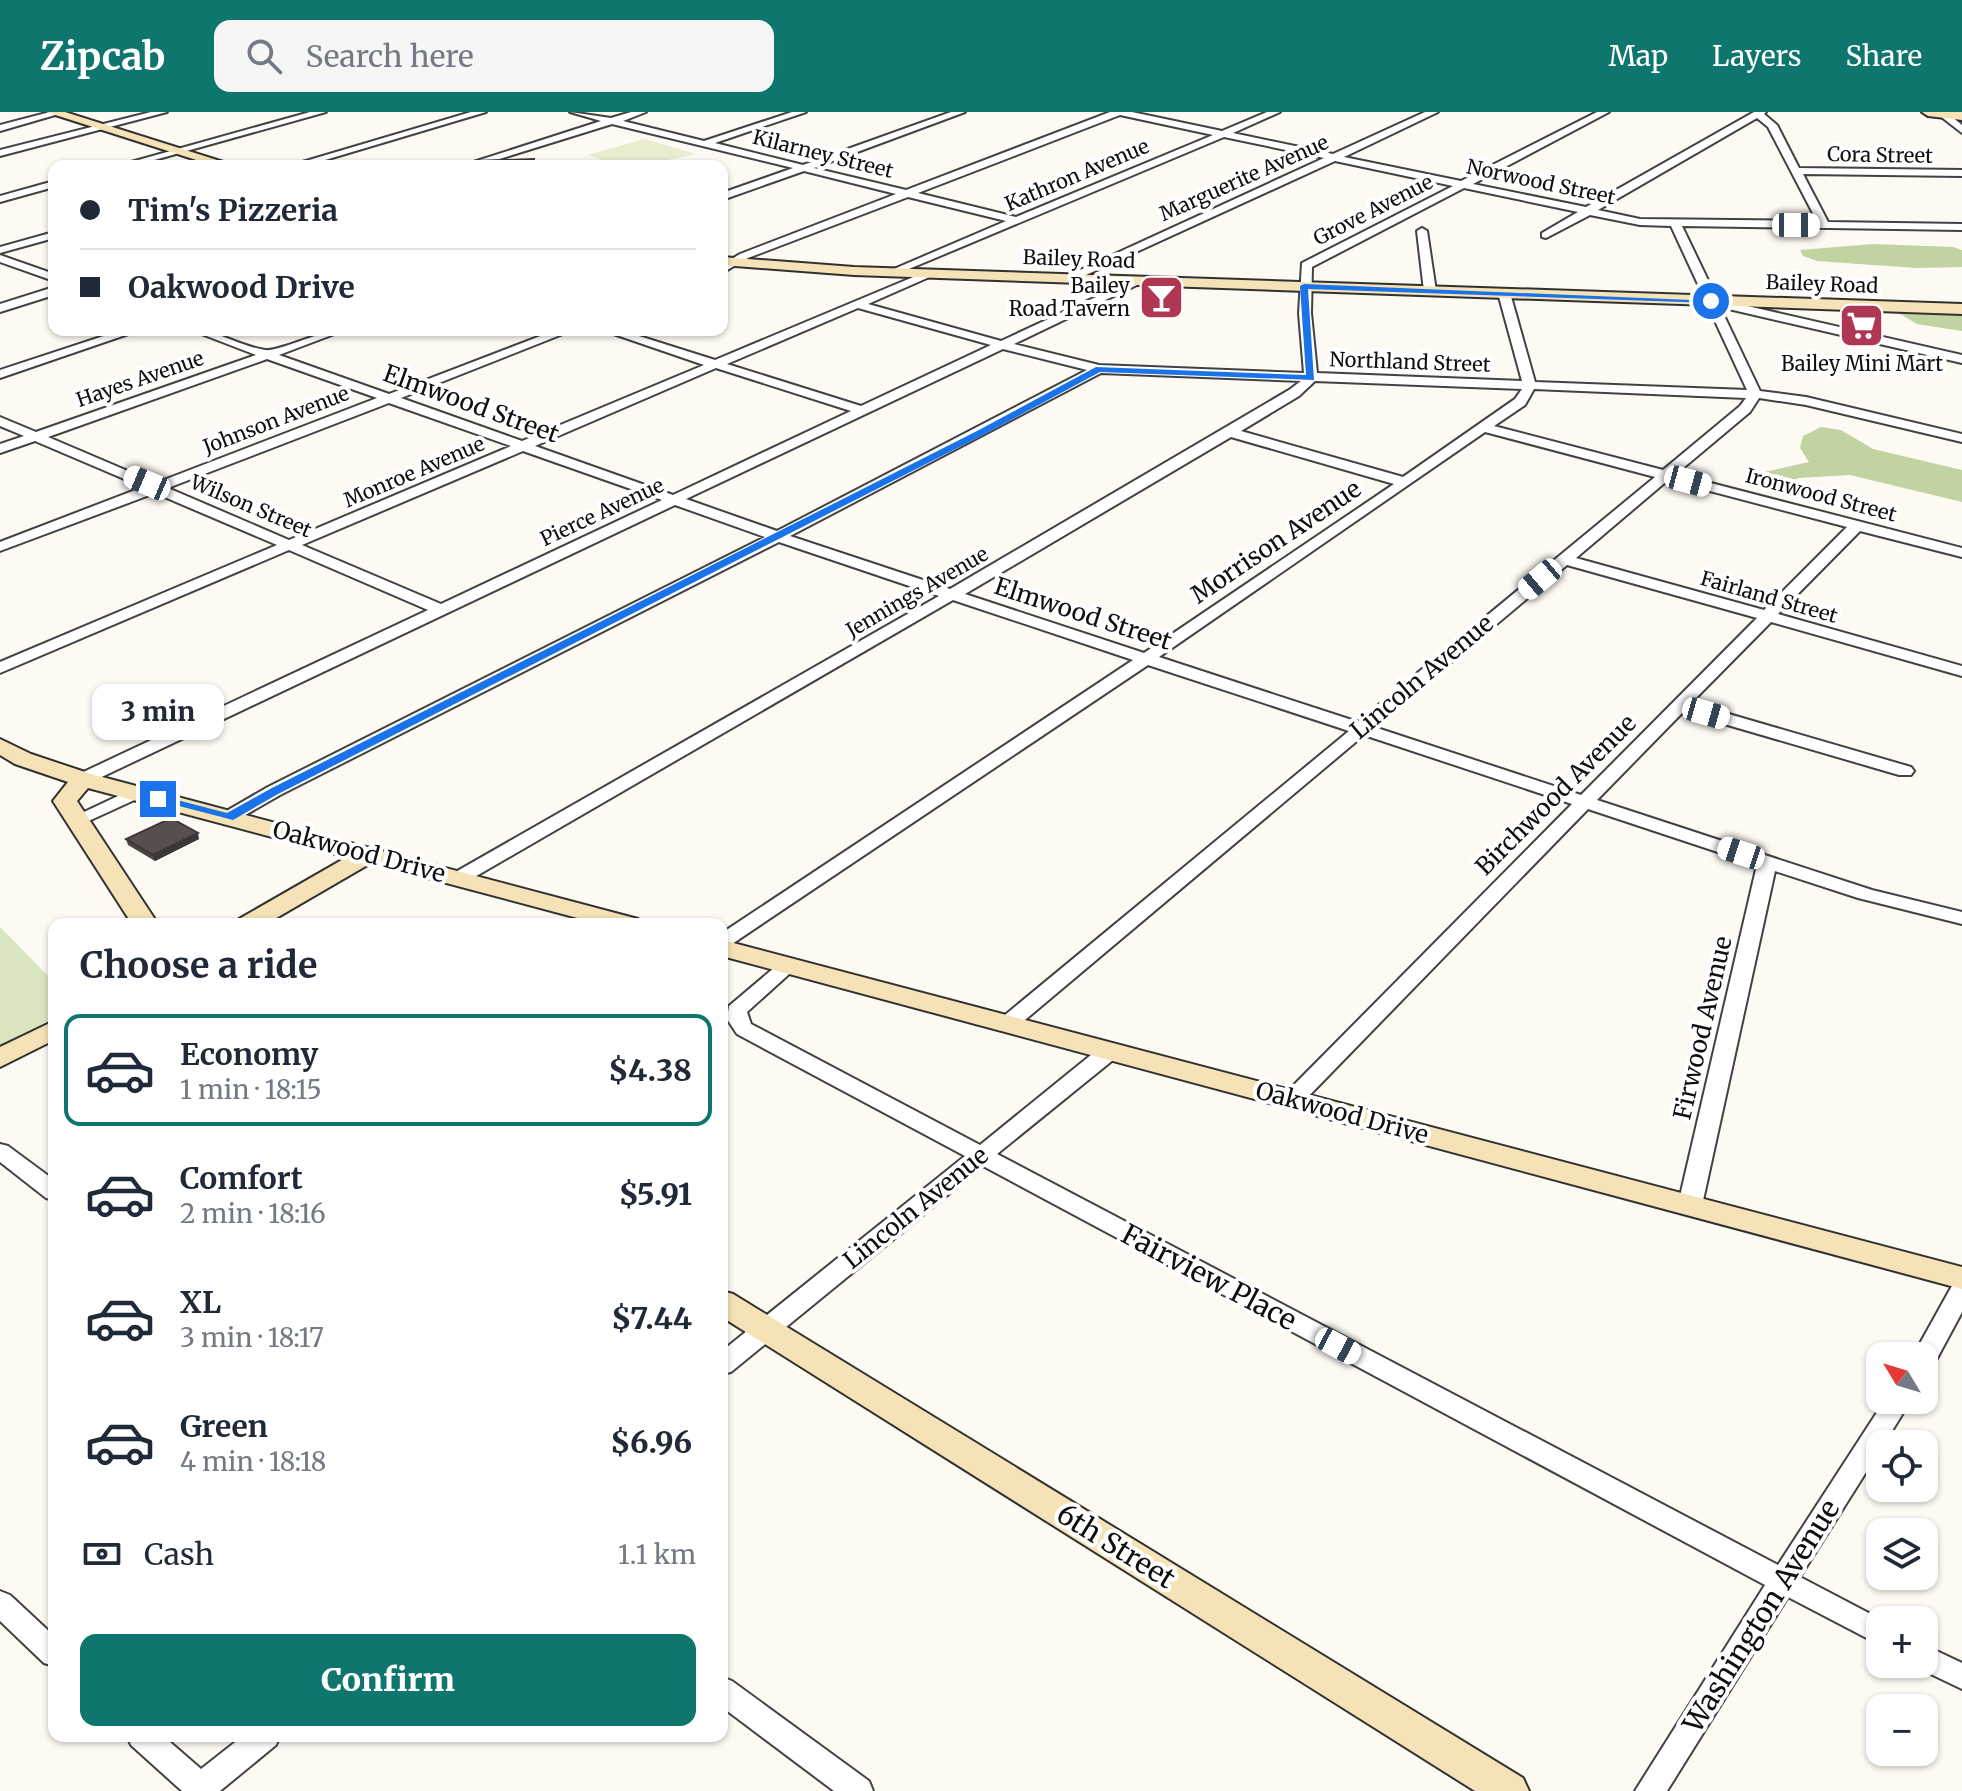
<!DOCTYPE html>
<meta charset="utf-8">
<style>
:root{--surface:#fff;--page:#f6f6f7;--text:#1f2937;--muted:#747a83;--line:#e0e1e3;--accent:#0f766e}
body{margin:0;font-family:Merriweather,serif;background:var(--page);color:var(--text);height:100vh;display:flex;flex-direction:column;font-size:30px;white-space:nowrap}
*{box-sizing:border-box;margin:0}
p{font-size:26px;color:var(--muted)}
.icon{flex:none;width:44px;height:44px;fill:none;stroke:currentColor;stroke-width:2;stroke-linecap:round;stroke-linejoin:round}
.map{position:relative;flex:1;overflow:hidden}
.drawer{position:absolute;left:48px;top:806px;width:680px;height:824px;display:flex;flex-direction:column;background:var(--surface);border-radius:16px;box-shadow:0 2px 6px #0004}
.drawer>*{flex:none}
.hud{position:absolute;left:48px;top:48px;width:680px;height:176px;border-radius:16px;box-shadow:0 2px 6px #0004;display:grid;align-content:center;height:176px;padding:0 32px;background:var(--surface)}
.needle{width:52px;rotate:308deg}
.tools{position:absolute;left:1866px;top:1230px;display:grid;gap:16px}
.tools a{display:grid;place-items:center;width:72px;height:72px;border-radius:16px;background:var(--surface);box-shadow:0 2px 6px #0004;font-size:40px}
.end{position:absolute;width:36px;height:36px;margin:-18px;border:10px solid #1a73e8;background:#fff;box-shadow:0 0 0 4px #fff}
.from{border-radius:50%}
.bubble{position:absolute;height:56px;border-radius:16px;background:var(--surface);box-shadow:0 2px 6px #0004;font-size:26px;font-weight:800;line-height:56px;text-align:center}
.car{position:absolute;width:24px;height:48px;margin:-24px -12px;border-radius:10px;box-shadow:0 0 6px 2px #0007;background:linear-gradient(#fff 24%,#345 0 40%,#fff 0 76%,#345 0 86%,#fff 0)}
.hud b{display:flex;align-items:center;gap:28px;height:76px;font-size:30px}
.hud b+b{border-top:2px solid var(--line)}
.hud i{width:20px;height:20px;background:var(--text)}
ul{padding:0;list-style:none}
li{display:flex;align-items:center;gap:24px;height:112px;margin:0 16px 12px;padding:0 16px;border:4px solid transparent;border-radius:16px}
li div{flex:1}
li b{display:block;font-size:30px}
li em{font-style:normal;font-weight:800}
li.current{border-color:var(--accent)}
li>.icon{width:72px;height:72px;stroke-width:1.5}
h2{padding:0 32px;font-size:36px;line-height:96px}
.pay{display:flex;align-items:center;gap:20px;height:88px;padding:0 32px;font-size:30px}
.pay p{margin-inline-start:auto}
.primary-button{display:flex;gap:16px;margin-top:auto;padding:16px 32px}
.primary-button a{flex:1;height:92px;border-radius:16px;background:var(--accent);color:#fff;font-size:32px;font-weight:800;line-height:92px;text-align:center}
header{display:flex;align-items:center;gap:48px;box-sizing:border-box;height:112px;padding:0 40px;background:var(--accent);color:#fff}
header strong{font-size:38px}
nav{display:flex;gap:44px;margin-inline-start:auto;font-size:28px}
.search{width:560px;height:72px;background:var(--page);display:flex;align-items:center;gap:20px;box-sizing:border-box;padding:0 28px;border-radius:16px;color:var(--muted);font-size:30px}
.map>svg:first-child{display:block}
.green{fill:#d9e4c0}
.forest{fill:#c1d3a1}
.pitch{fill:#e8edd0}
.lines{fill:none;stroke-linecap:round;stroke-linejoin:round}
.street-casing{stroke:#424242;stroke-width:4}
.secondary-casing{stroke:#313131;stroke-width:4}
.street{fill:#fff;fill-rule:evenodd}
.secondary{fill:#f5e2b6;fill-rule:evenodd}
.wall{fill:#4a4442}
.shaded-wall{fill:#3c3736}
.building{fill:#564f4d;stroke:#3c3736;stroke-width:2}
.route{fill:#1a73e8}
.labels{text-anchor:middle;stroke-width:8;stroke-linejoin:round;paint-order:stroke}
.far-street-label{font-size:20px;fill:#0f0f0f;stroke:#fff}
.far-poi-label{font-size:20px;fill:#0f0f0f;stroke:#fff;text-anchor:end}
.street-label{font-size:24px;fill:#0f0f0f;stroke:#fff}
.near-street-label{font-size:28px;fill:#0f0f0f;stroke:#fff}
</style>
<header>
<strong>Zipcab</strong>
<div class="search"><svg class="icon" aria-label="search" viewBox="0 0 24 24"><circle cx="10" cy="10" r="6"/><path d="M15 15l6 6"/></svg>Search here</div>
<nav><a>Map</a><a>Layers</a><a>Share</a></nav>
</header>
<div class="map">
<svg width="1962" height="1679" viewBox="0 0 1962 1679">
<rect width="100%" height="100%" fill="#fdf9f3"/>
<path class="green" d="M0,815L54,870V917L0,946Z"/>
<g class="forest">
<path d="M1873,132L1953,135L1962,138V155L1916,156L1817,149L1803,144L1800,138Z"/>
<path d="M1909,198L1962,199V219L1917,212L1897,200Z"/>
<path d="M1821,315L1841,318L1873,337L1962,358V390L1850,363L1799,366L1776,374L1749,373L1751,363L1809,350L1800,336L1803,324Z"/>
</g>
<path class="pitch" d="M645,27L695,42C662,50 620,58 588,43Z"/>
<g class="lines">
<defs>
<g id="street">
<path d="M50,0L62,1L0,19V13Z"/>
<path d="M151,0H167L0,44V38Z"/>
<path d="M310,0H326L133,54H117Z"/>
<path d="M471,0H486L305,54H289Z"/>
<path d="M570,0L611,6L631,0H646L623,9L704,29L792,0H806L715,31L803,53L951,0H965L814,56L906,78L1110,0H1132L1222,19L1267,0H1280L1233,21L1333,42L1425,0H1438L1344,45L1461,69L1597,0H1609L1473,72L1586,95L1754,0H1766L1764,2L1777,13L1799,56L1962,58V64L1803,62L1828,110L1962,112V118L1682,114L1717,187L1962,243V251L1720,195L1760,279L1806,285L1962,322V330L1806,293L1759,286L1750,300L1676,362L1962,436V445L1860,419L1778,502L1962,554V564L1771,510L1691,591L1911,655L1914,659L1911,663H1899L1683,600L1597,688L1872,778L1962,800V812L1858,786L1775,759L1702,1093L1698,1099H1682L1678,1093L1757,753L1588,697L1300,993H1284L1281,988L1284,983L1572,692L1364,623L1013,918H999L996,913L999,908L1349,619L1148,553L729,834L722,836V821L1133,548L953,488L466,770H452L449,766L452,762L939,484L779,430L280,683L235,709H223L220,705L223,701L268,675L765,425L675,393L89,671H77L74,667L77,663L428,498L289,438L0,561V550L277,433L155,381L0,439V430L143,375L35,329L0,341V332L24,324L0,314V305L36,320L256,243L191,218C218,218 239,234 265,238C279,240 320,218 345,218L279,243L389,282L556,218H573L401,286L522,329L704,253L602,218H620L715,248L930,158L936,161L934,163L868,192L1001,229L1137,166L1143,169L1141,171L1014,232L1099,253L1304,261L1299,201L1302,151L1453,74L1335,49L1075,168H1067V164L1324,46L1224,25L897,162L887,160L1006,109L908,85L748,146L722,161V153L740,142L896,82L804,59L722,88V81L793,56L612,12L477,54H461L601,9ZM1120,3L1213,23L1016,105L918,81ZM1757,6L1768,15L1817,109L1640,107L1598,98ZM1464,76L1578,100L1542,121V125L1546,126L1590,103L1640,113L1671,114L1747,278L1535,270L1510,181L1504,177L1498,181L1522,269L1317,261L1311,201L1312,155ZM858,196L991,233L861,294L727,252ZM1003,237L1087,258L777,419L686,387ZM267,247L377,286L156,371L48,325ZM716,256L851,299L673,383L535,334ZM1101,261L1301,269L1289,278L950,477L790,424ZM1315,269L1522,277L1515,287L1403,365L1241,319L1299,284ZM1534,277L1746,286L1740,294L1663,358L1494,314L1525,293ZM389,291L511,334L289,428L168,376ZM1485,320L1655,365L1358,610L1159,545ZM1231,325L1394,372L1144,541L965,482ZM523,339L662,388L441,492L302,433ZM1668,368L1847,415L1764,498L1576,446ZM1567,453L1757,506L1581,683L1374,615Z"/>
<path d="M1935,0H1946L1962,13V21Z"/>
<path d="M54,69V75L0,90V84Z"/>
<path d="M1422,116L1427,119L1436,179L1430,183L1424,179L1417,119Z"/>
<path d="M54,120V126L0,141V135Z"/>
<path d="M0,143L54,162V169L0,150Z"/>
<path d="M54,175V183L0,200V192Z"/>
<path d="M122,218H140L0,266V258Z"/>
<path d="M135,676L141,677L144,681L141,685L82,712L76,714L67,708Z"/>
<path d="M788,848L798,854L747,900L751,912L980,1033L1102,934H1118L1121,939L1118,944L997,1042L1778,1453L1885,1288H1911L1884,1332H1880V1338L1800,1465L1882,1508L1880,1533L1788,1485L1667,1679H1635L1765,1473L983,1054L731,1260L722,1262V1239L965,1044L737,922L727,907L729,894L781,850Z"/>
<path d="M0,1032L8,1034L54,1068V1088L46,1086L0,1050Z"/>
<path d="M1962,1169V1200L1933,1254L1924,1256V1244H1913L1953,1172Z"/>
<path d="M0,1479L10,1483L54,1524V1554L44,1551L0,1509Z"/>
<path d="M1924,1533L1962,1551V1577L1914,1554L1924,1552Z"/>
<path d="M722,1565L732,1569L869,1669L873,1679H834L722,1595Z"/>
<path d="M127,1624H163L201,1657L243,1624H280L276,1633L220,1679H182L131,1633Z"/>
</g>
<g id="secondary">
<path d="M46,0H65L236,54H215Z"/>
<path d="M1922,0H1962V8L1928,4Z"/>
<path d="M722,145L854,155L1962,192V202L854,163L722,153Z"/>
<path d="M0,627L31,642L91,662L638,807L642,812H600L371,751L266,812H235L239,807L347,745L88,676L77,689L158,812H132L53,689L68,670L15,652L0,643Z"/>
<path d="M722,828L1962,1155V1177L722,844Z"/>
<path d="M54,909V928L0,955V935Z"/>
<path d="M722,1179L733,1182L1523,1666L1529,1679H1475L722,1205Z"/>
</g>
</defs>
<use href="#street" class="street-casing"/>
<use href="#secondary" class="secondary-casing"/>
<use href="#street" class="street"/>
<use href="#secondary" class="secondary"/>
</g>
<path class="wall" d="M126,727H199L155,749L128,733Z"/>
<path class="shaded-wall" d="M198,721L199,727L155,749L153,743Z"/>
<g class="building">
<path d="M534,47V50H543L542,54H474L475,49Z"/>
<path d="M171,706L198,721L153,743L126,727Z"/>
</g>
<path class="route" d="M1304,172L1715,189L1711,191L1308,177L1314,268L1100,260L983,323L278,682L233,708L152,687L158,683L227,701L270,677L977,319L1096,255L1306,263L1300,174Z"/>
<defs>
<symbol id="bar-square" viewBox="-11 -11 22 22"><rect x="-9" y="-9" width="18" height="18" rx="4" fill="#ae3853" stroke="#fff"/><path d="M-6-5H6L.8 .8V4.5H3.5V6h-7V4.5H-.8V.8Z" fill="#fff"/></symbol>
<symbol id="supermarket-square" viewBox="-11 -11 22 22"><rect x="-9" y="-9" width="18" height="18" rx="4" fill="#ae3853" stroke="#fff"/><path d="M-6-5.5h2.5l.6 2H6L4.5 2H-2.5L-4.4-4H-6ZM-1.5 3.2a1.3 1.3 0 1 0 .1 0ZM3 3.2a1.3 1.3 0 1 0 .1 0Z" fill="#fff"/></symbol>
</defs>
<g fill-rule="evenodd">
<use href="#bar-square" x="1136" y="160" width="51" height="51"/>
<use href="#supermarket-square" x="1836" y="188" width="51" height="51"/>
</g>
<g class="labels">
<g class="far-street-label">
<text transform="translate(823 42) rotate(14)" y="7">Kilarney Street</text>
<text transform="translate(1880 43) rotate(1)" y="7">Cora Street</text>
<text transform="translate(1077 63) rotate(-23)" y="7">Kathron Avenue</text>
<text transform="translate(1244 66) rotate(-24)" y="7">Marguerite Avenue</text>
<text transform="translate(1541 70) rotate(12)" y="7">Norwood Street</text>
<text transform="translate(1373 98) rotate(-27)" y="7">Grove Avenue</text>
<text transform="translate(1079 147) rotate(2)" y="7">Bailey Road</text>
<text transform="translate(1822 172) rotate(2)" y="7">Bailey Road</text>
<text transform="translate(1410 250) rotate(2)" y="7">Northland Street</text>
<text transform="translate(140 267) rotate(-19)" y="7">Hayes Avenue</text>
<text transform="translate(276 308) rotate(-21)" y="7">Johnson Avenue</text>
<text transform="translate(414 360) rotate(-23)" y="7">Monroe Avenue</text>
<text transform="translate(1821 383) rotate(15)" y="7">Ironwood Street</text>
<text transform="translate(251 394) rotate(23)" y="7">Wilson Street</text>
<text transform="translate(602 400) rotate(-25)" y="7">Pierce Avenue</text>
<text transform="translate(917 480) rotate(-30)" y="7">Jennings Avenue</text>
<text transform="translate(1769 485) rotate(16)" y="7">Fairland Street</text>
</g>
<g class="far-poi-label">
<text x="1130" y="181">Bailey<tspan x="1130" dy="23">Road Tavern</tspan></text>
<text x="1862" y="259" text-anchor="middle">Bailey Mini Mart</text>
</g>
<g class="street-label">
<text transform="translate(471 292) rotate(20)" y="8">Elmwood Street</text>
<text transform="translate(1276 430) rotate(-34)" y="8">Morrison Avenue</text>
<text transform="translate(1083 502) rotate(18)" y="8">Elmwood Street</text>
<text transform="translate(1422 565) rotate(-40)" y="8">Lincoln Avenue</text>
<text transform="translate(1556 683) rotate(-45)" y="8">Birchwood Avenue</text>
<text transform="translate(359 740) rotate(15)" y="8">Oakwood Drive</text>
<text transform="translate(1703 916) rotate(-77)" y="8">Firwood Avenue</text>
<text transform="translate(1342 1001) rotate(15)" y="8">Oakwood Drive</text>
<text transform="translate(916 1096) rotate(-39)" y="8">Lincoln Avenue</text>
</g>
<g class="near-street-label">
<text transform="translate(1209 1165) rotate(28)" y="10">Fairview Place</text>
<text transform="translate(1116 1434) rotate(32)" y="10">6th Street</text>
<text transform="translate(1761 1504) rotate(-58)" y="10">Washington Avenue</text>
</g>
</g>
</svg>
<div class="tools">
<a><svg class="needle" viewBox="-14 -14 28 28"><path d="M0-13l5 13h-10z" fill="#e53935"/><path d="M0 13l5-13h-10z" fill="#747a83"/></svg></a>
<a><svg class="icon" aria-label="locate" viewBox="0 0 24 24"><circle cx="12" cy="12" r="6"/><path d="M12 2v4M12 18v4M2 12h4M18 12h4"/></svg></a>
<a><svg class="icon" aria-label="layers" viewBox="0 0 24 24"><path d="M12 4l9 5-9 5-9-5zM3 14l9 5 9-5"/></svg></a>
<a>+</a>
<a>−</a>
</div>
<i class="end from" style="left:1711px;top:189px"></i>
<i class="end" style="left:158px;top:687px"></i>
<div class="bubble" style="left:92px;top:572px;width:132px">3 min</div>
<i class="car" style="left:1796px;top:113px;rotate:90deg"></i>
<i class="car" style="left:1688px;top:369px;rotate:105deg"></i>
<i class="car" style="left:147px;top:371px;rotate:293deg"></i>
<i class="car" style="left:1540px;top:467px;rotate:230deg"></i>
<i class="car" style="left:1706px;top:601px;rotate:106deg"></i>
<i class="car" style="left:1741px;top:741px;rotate:288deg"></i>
<i class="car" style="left:1338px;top:1234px;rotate:118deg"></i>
<div class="hud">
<b><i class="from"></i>Tim's Pizzeria</b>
<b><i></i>Oakwood Drive</b>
</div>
<section class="drawer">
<h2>Choose a ride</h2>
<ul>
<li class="current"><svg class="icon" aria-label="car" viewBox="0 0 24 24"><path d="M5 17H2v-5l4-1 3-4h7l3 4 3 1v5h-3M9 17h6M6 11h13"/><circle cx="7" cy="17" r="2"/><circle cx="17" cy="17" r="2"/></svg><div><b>Economy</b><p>1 min · 18:15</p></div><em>$4.38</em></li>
<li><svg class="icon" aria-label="car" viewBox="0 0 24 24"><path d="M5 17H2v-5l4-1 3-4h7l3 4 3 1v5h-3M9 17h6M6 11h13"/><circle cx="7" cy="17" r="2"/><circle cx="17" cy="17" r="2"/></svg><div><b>Comfort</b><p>2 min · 18:16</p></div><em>$5.91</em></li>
<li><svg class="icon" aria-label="car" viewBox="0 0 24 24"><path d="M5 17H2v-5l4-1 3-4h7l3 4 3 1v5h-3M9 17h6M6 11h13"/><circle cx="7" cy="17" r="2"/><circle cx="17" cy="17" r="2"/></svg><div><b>XL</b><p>3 min · 18:17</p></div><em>$7.44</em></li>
<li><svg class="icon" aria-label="car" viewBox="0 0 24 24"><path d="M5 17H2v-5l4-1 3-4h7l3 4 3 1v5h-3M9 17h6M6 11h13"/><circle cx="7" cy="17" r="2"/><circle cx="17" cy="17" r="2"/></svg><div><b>Green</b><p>4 min · 18:18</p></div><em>$6.96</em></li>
</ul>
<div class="pay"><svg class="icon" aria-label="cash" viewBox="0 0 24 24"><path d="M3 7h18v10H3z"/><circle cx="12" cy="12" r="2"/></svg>Cash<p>1.1 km</p></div>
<div class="primary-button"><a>Confirm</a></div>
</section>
</div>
